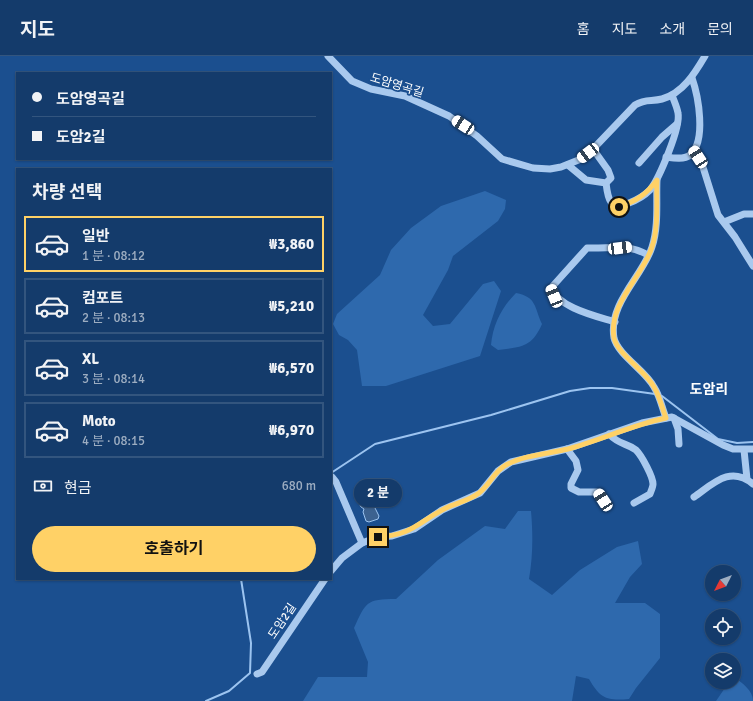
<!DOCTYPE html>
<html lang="ko">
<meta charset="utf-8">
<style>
:root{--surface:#143b6b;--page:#1d4271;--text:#f1f3f6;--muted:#9dadc1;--line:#33557e;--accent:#ffd166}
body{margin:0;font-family:Signika,"Noto Sans KR",sans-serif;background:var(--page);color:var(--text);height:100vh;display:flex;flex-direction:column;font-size:15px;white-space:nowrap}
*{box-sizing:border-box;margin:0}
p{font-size:13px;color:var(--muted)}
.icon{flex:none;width:22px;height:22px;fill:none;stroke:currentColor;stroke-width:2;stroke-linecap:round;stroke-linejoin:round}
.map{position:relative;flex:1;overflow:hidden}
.panel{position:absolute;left:16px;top:112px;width:316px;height:412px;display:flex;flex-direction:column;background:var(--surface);border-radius:0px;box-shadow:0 1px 3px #0004,0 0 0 1px var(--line)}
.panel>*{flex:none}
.top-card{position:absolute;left:16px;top:16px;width:316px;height:88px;border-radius:0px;box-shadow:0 1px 3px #0004,0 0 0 1px var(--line);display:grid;align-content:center;height:88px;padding:0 16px;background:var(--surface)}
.needle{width:26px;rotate:228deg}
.buttons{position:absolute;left:705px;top:509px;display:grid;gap:8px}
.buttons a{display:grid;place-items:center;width:36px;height:36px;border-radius:50%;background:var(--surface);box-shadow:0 1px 3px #0004,0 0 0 1px var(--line);font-size:20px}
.end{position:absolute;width:18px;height:18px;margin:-9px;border:5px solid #ffd166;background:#111;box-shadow:0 0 0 2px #111}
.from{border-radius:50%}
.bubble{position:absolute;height:28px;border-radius:14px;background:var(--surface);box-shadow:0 1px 3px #0004,0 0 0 1px var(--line);font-size:13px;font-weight:700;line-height:28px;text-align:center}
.car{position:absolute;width:12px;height:24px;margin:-12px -6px;border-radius:5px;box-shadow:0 0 3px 1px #0007;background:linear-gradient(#fff 24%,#345 0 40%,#fff 0 76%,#345 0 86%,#fff 0)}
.top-card b{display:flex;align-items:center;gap:14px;height:38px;font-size:15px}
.top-card b+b{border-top:1px solid var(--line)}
.top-card i{width:10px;height:10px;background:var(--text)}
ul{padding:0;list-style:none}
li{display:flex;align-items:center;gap:12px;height:56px;margin:0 8px 6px;padding:0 8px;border:2px solid var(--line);border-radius:0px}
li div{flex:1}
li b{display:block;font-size:15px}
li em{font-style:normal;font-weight:700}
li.current{border-color:var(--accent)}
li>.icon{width:36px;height:36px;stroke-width:1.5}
h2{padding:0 16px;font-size:18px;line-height:48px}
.pay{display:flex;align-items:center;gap:10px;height:44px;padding:0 16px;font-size:15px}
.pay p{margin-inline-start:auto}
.primary-button{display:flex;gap:8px;margin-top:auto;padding:8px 16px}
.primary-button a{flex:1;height:46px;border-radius:24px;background:var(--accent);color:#111;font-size:16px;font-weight:700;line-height:46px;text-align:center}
header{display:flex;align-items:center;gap:24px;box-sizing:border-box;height:56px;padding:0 20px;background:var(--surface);border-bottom:1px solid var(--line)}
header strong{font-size:19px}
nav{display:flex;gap:22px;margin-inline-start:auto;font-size:14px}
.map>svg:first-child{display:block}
.green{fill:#2e69ad}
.water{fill:#3c6290;stroke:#9cc4f0}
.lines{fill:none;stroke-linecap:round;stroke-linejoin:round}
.stream{stroke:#9cc4f0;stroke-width:2}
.minor{stroke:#a9c9ee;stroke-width:7}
.route{stroke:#ffd166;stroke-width:5}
.labels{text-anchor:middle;stroke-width:3.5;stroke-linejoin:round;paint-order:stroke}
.street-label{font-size:12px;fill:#fff;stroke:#1b4f8f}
.quarter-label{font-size:14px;font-weight:bold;fill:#fff;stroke:#1b4f8f}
</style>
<header>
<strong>지도</strong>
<nav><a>홈</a><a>지도</a><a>소개</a><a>문의</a></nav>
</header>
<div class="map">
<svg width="753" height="645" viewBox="0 0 753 645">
<rect width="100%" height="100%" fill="#1b4f8f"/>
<g class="green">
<path d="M485,135L506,144L505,153L498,165L453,200L448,214L423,259L433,270L450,268L483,228L494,225L501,235L480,300L386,330H362L357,294L348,284L339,279L333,268L337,258L380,219L391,194L411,172L441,150Z"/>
<path d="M516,237C537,241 534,251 542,268C532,291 522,291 498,294L491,289C493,268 502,251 516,237Z"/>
<path d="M518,455H531C533,478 533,500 529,523L552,539L580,514L617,491L638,485L642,508L630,521L615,547H645L660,558V602L636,632L629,643C606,645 600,642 589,623L576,620L572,645H303L318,621H367L368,606L354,572C366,546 366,543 396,543L438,504L485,470L505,473Z"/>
<path d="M734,621C742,627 753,634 753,645H716L729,626H734Z"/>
</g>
<path class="water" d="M366,436L372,441V449L374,450L379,460L378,463L369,466L366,465L363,456L364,453L361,451L358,445L361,438Z"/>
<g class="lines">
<g class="stream">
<path d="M662,340L718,383L737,387L753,386"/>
<path d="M331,417L375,388L491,359L570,335L590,332H612L655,338"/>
<path d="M206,645L229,635L250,617L251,587L241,523"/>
</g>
<g class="minor">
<path d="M328,0L352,25L371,33L405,40L449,60L477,80L502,103L533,112L550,113L561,111L581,103L593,93L635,49C646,42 651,46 662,43C683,37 695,17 705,0"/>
<path d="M694,95L702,108L718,159L735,181L753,210"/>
<path d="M666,101C673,102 684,104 690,99C707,85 698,39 692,22"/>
<path d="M639,107L662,81L677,68"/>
<path d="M568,109L586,124L606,127L611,122L608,114L593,93"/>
<path d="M657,124C656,145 659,170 652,191C643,220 608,247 614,282C618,299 646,315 654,331C660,340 662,352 666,362"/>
<path d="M606,127C608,144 610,155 629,147C637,144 644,140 650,134C659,123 681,71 678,57C677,51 674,45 672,39"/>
<path d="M724,166L744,158H753"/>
<path d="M615,266C596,260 559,252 551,232L587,192C611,193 627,187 648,199"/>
<path d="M674,362L678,373L679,388"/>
<path d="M609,378C619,389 627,387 636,394C642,400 653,421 653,428C653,431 651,435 650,438L634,447"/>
<path d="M567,393L576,405L578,414L571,428V432L579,436H598L603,444"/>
<path d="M744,394L747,423"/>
<path d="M332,421L336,426L362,487"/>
<path d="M694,441C713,428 730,409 753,428"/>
<path d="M331,515L342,502L362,487L378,481L392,480L414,473L442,454L480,437L498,415L511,406L567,393L642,367L672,361L723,389L733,393H753"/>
<path d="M257,618L262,616L325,523"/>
</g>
</g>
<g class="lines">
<path class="route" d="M378,481C413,479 418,466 446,452C457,447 470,444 479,437C490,429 494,415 506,409C524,399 548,398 568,393C601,384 632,369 666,362C662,352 660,341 654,331C646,315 618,299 614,282C608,248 643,220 652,191C659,170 656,145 657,124C646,139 636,145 619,151"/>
</g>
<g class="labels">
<g class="street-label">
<text transform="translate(397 29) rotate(17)" y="4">도암영곡길</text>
<text transform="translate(282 565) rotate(-56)" y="4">도암2길</text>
</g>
<g class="quarter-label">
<text x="709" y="338">도암리</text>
</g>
</g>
</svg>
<div class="buttons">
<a><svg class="needle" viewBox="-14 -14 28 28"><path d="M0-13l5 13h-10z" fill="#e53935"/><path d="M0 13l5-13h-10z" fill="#9dadc1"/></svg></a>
<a><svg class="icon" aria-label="locate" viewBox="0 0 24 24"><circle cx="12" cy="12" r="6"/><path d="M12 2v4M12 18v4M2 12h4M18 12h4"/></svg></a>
<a><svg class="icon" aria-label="layers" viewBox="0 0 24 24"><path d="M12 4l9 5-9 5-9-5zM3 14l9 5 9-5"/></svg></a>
</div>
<i class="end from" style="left:619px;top:151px"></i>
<i class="end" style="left:378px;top:481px"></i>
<div class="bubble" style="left:354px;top:423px;width:48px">2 분</div>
<i class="car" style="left:463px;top:69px;rotate:303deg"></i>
<i class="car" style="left:588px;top:97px;rotate:233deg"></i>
<i class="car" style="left:698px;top:101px;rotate:327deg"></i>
<i class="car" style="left:620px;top:192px;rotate:83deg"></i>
<i class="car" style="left:554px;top:240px;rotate:338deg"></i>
<i class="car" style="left:603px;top:444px;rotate:327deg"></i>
<div class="top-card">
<b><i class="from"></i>도암영곡길</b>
<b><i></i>도암2길</b>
</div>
<section class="panel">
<h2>차량 선택</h2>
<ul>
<li class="current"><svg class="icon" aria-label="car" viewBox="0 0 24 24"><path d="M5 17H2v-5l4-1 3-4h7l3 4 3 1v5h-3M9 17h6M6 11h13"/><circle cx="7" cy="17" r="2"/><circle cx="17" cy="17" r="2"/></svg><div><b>일반</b><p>1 분 · 08:12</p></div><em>₩3,860</em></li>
<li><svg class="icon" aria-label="car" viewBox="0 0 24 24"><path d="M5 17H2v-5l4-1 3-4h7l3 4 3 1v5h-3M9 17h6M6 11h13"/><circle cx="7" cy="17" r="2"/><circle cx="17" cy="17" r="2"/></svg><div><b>컴포트</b><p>2 분 · 08:13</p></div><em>₩5,210</em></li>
<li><svg class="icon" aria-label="car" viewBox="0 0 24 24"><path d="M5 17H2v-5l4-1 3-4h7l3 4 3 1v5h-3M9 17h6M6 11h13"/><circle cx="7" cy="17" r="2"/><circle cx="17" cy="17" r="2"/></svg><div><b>XL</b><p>3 분 · 08:14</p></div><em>₩6,570</em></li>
<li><svg class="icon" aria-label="car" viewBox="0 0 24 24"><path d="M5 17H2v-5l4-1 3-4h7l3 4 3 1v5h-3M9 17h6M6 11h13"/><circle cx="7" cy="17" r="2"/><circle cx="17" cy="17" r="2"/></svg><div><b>Moto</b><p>4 분 · 08:15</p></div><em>₩6,970</em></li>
</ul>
<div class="pay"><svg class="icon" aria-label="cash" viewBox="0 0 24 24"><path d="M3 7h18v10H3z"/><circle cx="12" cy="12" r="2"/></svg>현금<p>680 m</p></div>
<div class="primary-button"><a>호출하기</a></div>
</section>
</div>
